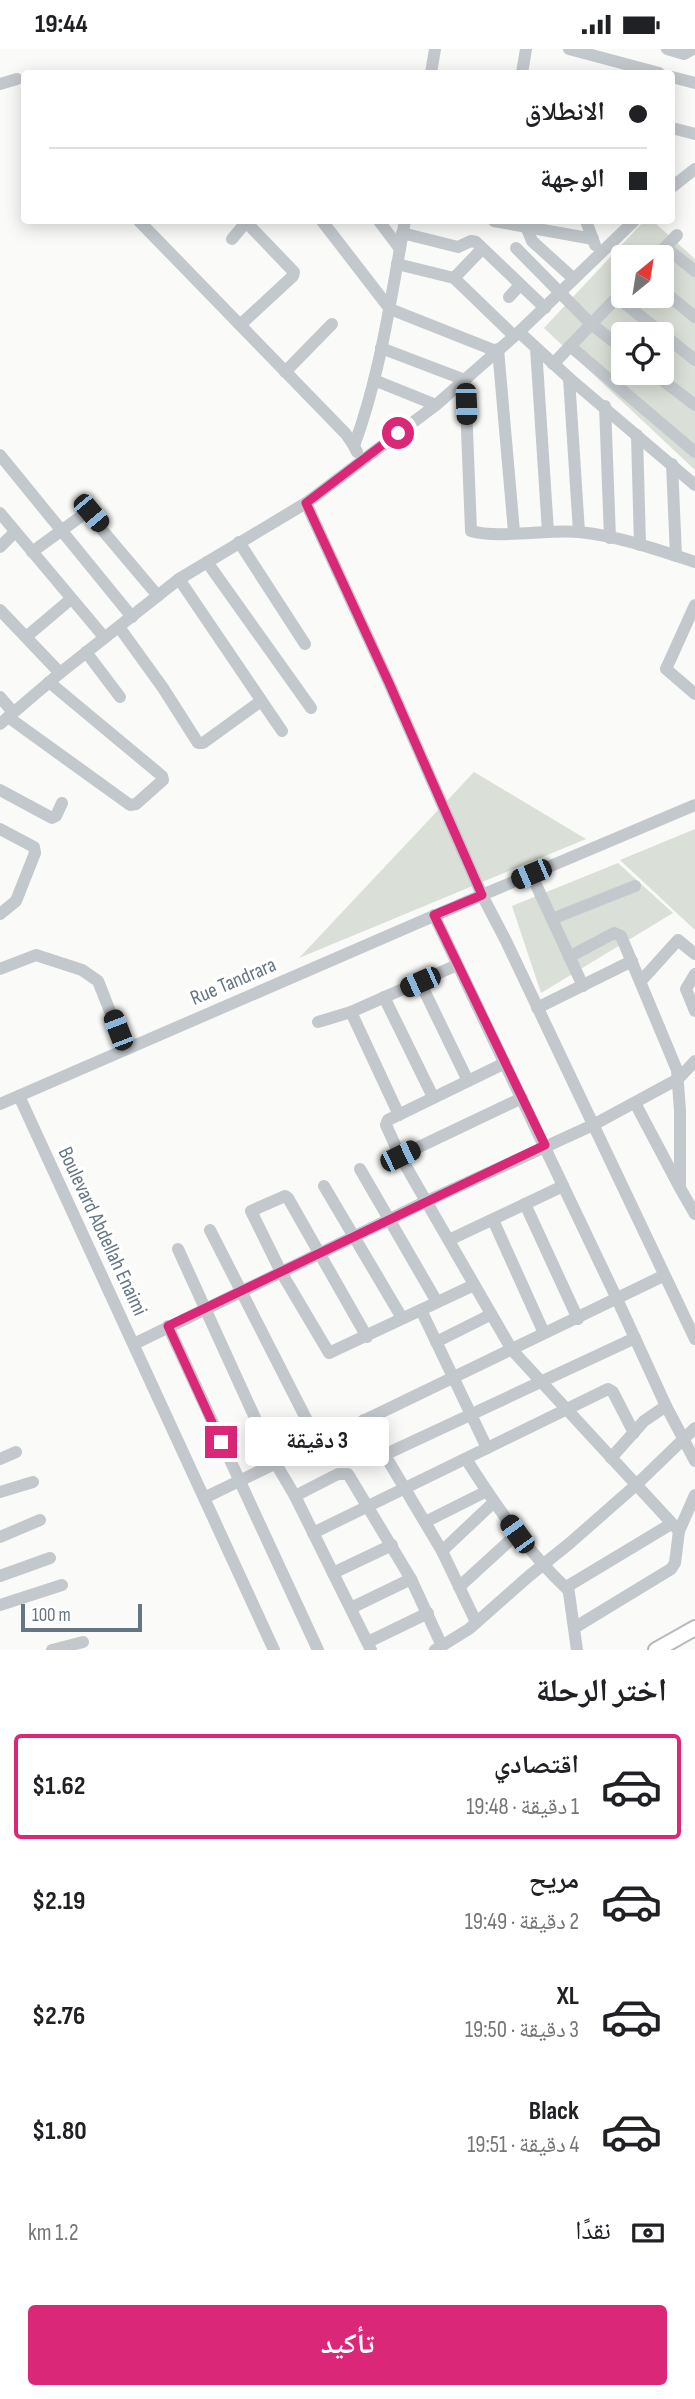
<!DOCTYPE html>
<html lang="ar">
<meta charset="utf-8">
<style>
:root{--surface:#fff;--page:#f2f2f2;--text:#202124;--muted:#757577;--line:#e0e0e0;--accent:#db2777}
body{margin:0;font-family:"Sofia Sans Condensed","Noto Naskh Arabic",sans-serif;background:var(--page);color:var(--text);direction:rtl;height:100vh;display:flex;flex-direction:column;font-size:26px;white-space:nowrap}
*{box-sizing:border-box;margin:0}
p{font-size:23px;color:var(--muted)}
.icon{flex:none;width:38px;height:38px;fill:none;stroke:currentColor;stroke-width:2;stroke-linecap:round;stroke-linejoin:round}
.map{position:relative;height:1601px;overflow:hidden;direction:ltr}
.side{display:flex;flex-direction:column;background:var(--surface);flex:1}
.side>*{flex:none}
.hud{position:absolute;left:21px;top:21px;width:654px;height:154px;border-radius:7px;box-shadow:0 4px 18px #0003;direction:rtl;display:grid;align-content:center;height:154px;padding:0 28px;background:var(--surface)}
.needle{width:46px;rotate:30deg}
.controls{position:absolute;left:611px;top:196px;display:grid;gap:14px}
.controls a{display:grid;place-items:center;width:63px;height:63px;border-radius:7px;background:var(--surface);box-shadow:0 4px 18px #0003;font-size:35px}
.scale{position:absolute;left:21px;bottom:18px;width:121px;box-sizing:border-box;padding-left:7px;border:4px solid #657683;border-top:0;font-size:19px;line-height:24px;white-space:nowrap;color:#657683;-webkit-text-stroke:5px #fff;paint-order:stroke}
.end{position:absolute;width:32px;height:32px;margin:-16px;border:9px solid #db2777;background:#fff;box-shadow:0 0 0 4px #fff}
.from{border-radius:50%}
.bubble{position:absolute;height:49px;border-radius:7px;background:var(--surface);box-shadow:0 4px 18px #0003;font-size:23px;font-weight:700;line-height:49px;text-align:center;direction:rtl}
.car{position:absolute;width:21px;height:42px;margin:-21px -10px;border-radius:9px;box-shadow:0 0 5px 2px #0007;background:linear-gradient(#222 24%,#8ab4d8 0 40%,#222 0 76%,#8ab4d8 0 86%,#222 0)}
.hud b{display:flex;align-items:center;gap:24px;height:66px;font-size:26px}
.hud b+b{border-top:2px solid var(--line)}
.hud i{width:18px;height:18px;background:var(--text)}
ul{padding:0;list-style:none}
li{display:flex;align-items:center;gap:21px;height:105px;margin:0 14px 10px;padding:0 14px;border:4px solid transparent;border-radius:7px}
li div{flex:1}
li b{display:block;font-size:26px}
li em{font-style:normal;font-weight:700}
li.on{border-color:var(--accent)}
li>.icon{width:63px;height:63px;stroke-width:1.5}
h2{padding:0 28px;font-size:32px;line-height:84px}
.pay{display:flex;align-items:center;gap:18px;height:77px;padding:0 28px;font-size:26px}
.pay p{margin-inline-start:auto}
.primary-button{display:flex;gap:14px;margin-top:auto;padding:14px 28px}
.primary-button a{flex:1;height:80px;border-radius:7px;background:var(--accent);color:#fff;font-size:28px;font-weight:700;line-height:80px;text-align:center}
.status{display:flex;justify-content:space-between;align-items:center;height:49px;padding:0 35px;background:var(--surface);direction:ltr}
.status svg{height:19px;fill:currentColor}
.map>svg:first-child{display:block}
.green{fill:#dadfd7;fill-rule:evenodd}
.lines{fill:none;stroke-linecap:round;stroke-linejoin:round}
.major-casing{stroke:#b5babe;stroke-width:18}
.minor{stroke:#c3c8cc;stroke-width:12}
.major{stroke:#fff;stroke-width:14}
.route{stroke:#db2777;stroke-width:9}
.labels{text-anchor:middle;stroke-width:7;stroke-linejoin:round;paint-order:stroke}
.street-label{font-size:21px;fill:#657683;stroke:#fff}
</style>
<div class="status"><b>19:44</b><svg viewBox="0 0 49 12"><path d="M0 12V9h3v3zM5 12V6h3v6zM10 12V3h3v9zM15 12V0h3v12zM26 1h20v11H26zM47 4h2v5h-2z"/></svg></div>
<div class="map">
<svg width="695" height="1601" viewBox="0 0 695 1601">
<rect width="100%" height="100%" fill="#fafaf8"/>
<g class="green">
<path d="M644,172H653L695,210V421L544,279ZM623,208H662V247H623ZM623,285H662V324H623Z"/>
<path d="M474,723L586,790L299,909Z"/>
<path d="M695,780V881L620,811Z"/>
<path d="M618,814L673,864L541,944L512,857Z"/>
</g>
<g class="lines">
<defs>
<path id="major" d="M656,1601L695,1579"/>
</defs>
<use href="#major" class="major-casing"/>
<g class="minor">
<path d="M569,0L659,24"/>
<path d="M667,0L684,5L693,0"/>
<path d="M431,24L435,0"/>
<path d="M522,24L526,0"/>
<path d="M672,28L695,34"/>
<path d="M0,35L17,30"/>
<path d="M672,79L695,85"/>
<path d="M672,138L695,120"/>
<path d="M139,172L346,385L354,397"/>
<path d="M322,172L390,260L496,302"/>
<path d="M379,172L400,200"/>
<path d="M494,172L593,190"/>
<path d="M586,172L595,196"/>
<path d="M526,177L532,192L574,230"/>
<path d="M402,184L458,198L471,192L476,193L545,259"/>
<path d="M232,190L247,172"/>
<path d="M665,198L695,222"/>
<path d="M516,199L590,274L623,300"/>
<path d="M656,208L677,186"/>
<path d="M397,215L454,229L514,287"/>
<path d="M454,229L482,200"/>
<path d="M662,241L695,268"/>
<path d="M509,248L520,236"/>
<path d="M617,248L695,311"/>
<path d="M240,276L293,227L294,223L246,173"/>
<path d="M519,283L569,329L695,436"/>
<path d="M570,297L695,403"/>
<path d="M381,299L465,331L471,482C498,490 549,480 579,483C619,487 658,501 695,513"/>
<path d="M536,299L548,483"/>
<path d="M498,300L514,483"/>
<path d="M553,315L623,242"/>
<path d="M285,323L332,275"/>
<path d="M653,324L695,356"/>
<path d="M569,329L579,483"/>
<path d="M374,331L436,356"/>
<path d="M605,357L610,489"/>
<path d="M637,386L640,496"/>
<path d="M357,403L354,397C381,324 391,247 405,172"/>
<path d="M0,406L132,568"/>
<path d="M672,415L676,507"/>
<path d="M306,454L389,634L482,846L506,892L695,1290"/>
<path d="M0,464L104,588"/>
<path d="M239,493L305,595"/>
<path d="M0,498L15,483"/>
<path d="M32,503L87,463L158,547"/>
<path d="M207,513L311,659"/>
<path d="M179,530L282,682"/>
<path d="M695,556L666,620L695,645"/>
<path d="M0,561L60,624"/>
<path d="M119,578L163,639L198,694H203L261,652"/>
<path d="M26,588L71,550"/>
<path d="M86,603L120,648"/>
<path d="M0,648L13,663"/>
<path d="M8,668L130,756L136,755L163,731L162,727L49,633"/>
<path d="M0,675L60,624L179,530L306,454L436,356L519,283L634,172"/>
<path d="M0,741L52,769L56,767L62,754"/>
<path d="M0,780L34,798L35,804L16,852L0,865"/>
<path d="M531,825L583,937"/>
<path d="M434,866L617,1250L666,1357L695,1412"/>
<path d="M552,870L635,837"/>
<path d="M569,908L614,884L621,887L677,1021L680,1062V1139L695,1165"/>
<path d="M0,920L36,906L82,921L98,932L125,1000"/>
<path d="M695,925L686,940L695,962"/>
<path d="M641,932L678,891L695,905"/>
<path d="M420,933L468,1032"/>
<path d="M384,948L433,1048"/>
<path d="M537,959L632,912"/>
<path d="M351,963L399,1066"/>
<path d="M318,973L351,963L457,916"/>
<path d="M505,1014L388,1071L386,1076L400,1107L512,1301L679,1482"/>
<path d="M19,1047L274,1601"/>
<path d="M635,1054L679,1137"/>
<path d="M0,1055L482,846L695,756"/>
<path d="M400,1107L522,1049"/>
<path d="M360,1120L437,1253"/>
<path d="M324,1137L402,1269"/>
<path d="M525,1155L578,1270"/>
<path d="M493,1171L544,1284"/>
<path d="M210,1181L319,1395"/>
<path d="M449,1191L563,1137"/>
<path d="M178,1200L276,1415L295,1447L371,1601"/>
<path d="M421,1261L487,1399"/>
<path d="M168,1277L318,1601"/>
<path d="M367,1288L288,1149L285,1147L251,1162L281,1223L329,1304L474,1236"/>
<path d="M436,1293L490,1266"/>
<path d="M134,1295L427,1152L593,1076L678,1030L695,1012"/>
<path d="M364,1371L442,1502L476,1573"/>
<path d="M384,1406L635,1289"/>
<path d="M611,1409L644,1372L666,1357"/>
<path d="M0,1410L16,1403"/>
<path d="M466,1410C496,1457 527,1502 567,1540"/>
<path d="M0,1443L33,1433"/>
<path d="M295,1447L338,1425H348L411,1530L442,1597"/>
<path d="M206,1448L663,1227"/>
<path d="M425,1473L487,1442"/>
<path d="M313,1484L608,1340L613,1343L634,1384"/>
<path d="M0,1488L40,1471"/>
<path d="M442,1502L494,1453"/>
<path d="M333,1524L392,1496"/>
<path d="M0,1527L50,1509"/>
<path d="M459,1538L517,1485"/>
<path d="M0,1556L62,1536"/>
<path d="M351,1559L411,1530"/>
<path d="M574,1579L671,1520L675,1514L679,1482L695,1446"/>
<path d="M368,1593L428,1564"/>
<path d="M52,1601L83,1593"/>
<path d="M435,1601L469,1580L529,1527L570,1494L636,1436L695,1379"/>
<path d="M577,1601L568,1537L671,1475"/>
</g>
<use href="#major" class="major"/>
</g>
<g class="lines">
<path class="route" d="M221,1393L168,1277L545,1096L434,866L482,846L389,634L306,454L398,384"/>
</g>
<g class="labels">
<g class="street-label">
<text transform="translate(233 932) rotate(-23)" y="7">Rue Tandrara</text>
<text transform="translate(103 1182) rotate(65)" y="7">Boulevard Abdellah Enaimi</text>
</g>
</g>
</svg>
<div class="controls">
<a><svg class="needle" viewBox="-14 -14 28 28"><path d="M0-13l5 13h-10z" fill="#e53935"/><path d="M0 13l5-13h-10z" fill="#757577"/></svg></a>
<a><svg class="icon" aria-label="locate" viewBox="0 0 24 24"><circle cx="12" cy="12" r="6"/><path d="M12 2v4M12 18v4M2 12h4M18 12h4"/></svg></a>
</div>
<div class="scale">100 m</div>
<i class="end from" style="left:398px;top:384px"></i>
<i class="end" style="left:221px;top:1393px"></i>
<div class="bubble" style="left:245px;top:1368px;width:144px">3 دقيقة</div>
<i class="car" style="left:466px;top:355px;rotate:178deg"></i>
<i class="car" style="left:91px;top:464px;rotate:140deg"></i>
<i class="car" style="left:531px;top:825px;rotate:247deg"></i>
<i class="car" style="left:420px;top:933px;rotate:246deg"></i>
<i class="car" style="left:118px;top:981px;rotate:339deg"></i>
<i class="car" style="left:400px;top:1107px;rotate:64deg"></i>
<i class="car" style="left:517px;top:1485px;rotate:324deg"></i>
<div class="hud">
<b><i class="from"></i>الانطلاق</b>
<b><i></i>الوجهة</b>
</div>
</div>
<section class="side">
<h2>اختر الرحلة</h2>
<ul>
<li class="on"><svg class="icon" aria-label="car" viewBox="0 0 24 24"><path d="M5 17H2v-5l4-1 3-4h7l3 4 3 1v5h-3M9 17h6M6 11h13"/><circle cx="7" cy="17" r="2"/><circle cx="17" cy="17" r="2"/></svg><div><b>اقتصادي</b><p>1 دقيقة · 19:48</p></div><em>$1.62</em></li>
<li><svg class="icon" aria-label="car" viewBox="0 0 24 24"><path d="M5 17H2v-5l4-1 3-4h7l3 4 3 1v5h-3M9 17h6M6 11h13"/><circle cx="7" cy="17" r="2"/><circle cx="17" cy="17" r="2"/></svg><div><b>مريح</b><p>2 دقيقة · 19:49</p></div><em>$2.19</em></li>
<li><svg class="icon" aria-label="car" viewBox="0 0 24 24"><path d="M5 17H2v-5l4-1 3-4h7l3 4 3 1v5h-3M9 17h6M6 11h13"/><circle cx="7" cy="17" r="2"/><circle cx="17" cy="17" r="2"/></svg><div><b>XL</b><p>3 دقيقة · 19:50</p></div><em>$2.76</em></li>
<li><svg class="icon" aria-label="car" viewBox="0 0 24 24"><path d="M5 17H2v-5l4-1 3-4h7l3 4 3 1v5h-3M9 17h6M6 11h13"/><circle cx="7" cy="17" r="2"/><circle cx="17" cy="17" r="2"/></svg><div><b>Black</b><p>4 دقيقة · 19:51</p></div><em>$1.80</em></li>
</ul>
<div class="pay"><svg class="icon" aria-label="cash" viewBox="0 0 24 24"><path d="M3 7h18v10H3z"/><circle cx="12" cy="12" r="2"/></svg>نقدًا<p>1.2 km</p></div>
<div class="primary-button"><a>تأكيد</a></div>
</section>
